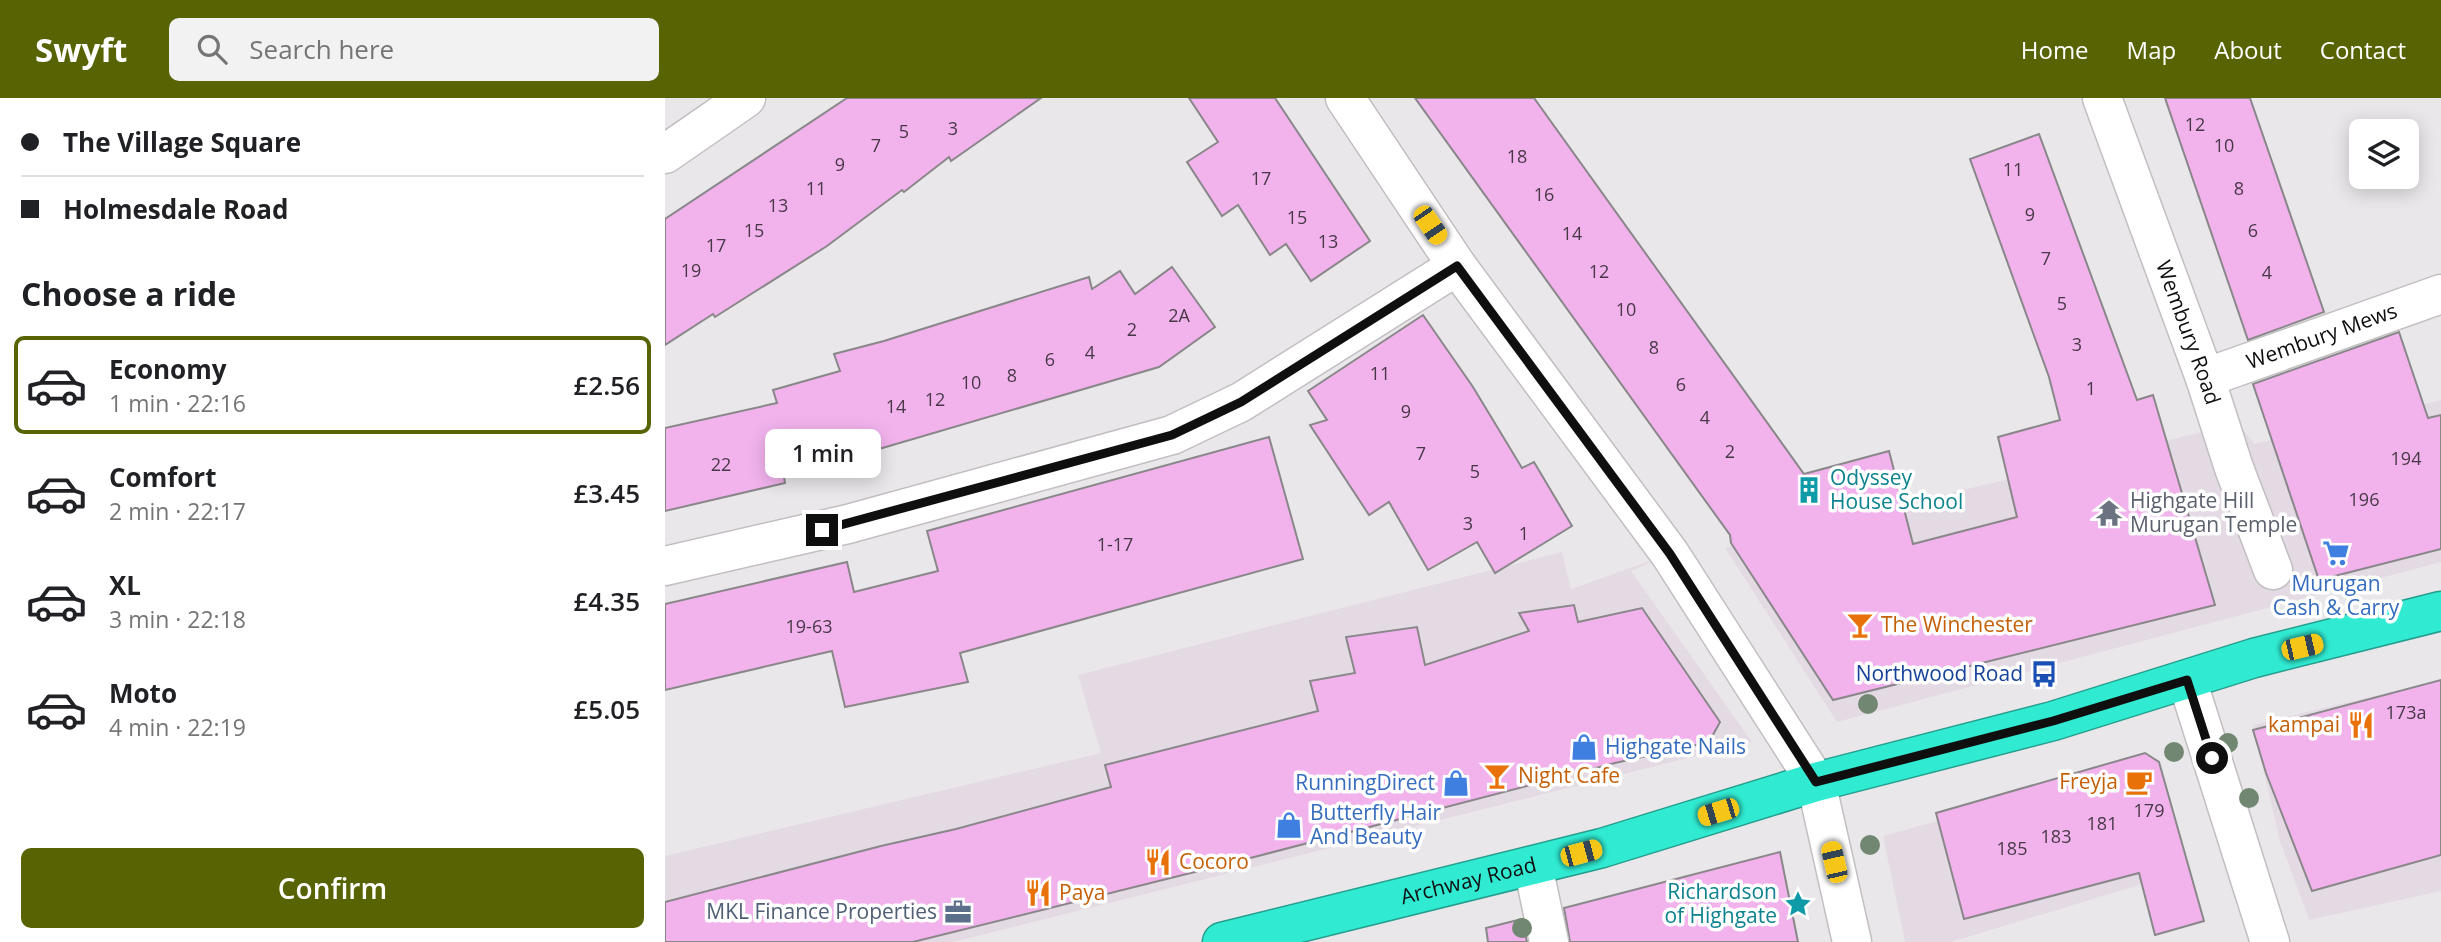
<!DOCTYPE html>
<meta charset="utf-8">
<style>
:root{--surface:#fff;--page:#f2f2f2;--text:#202124;--muted:#757577;--line:#e0e0e0;--accent:#586304}
body{margin:0;font-family:"Open Sans",sans-serif;background:var(--page);color:var(--text);height:100vh;display:flex;flex-direction:column;font-size:26px;white-space:nowrap}
*{box-sizing:border-box;margin:0}
p{font-size:23px;color:var(--muted)}
.icon{flex:none;width:38px;height:38px;fill:none;stroke:currentColor;stroke-width:2;stroke-linecap:round;stroke-linejoin:round}
.map{position:relative;flex:1;overflow:hidden}
.details{display:flex;flex-direction:column;background:var(--surface);width:665px}
.details>*{flex:none}
.hud{display:grid;align-content:center;height:154px;padding:0 21px;background:var(--surface)}
.fabs{position:absolute;left:1684px;top:21px;display:grid;gap:14px}
.fabs a{display:grid;place-items:center;width:70px;height:70px;border-radius:10px;background:var(--surface);box-shadow:0 4px 18px #0003;font-size:35px}
.end{position:absolute;width:32px;height:32px;margin:-16px;border:9px solid #100f10;background:#fff;box-shadow:0 0 0 4px #fff}
.from{border-radius:50%}
.bubble{position:absolute;height:49px;border-radius:10px;background:var(--surface);box-shadow:0 4px 18px #0003;font-size:23px;font-weight:600;line-height:49px;text-align:center}
.car{position:absolute;width:21px;height:42px;margin:-21px -10px;border-radius:9px;box-shadow:0 0 5px 2px #0007;background:linear-gradient(#f5c518 24%,#345 0 40%,#f5c518 0 76%,#345 0 86%,#f5c518 0)}
.hud b{display:flex;align-items:center;gap:24px;height:66px;font-size:26px}
.hud b+b{border-top:2px solid var(--line)}
.hud i{width:18px;height:18px;background:var(--text)}
ul{padding:0;list-style:none}
li{display:flex;align-items:center;gap:21px;height:98px;margin:0 14px 10px;padding:0 7px;border:4px solid transparent;border-radius:10px}
li div{flex:1}
li b{display:block;font-size:26px}
li em{font-style:normal;font-weight:600}
li.active{border-color:var(--accent)}
li>.icon{width:63px;height:63px;stroke-width:1.5}
h2{padding:0 21px;font-size:32px;line-height:84px}
.action{display:flex;gap:14px;margin-top:auto;padding:14px 21px}
.action a{flex:1;height:80px;border-radius:10px;background:var(--accent);color:#fff;font-size:28px;font-weight:600;line-height:80px;text-align:center}
header{display:flex;align-items:center;gap:42px;box-sizing:border-box;height:98px;padding:0 35px;background:var(--accent);color:#fff}
header strong{font-size:33px}
nav{display:flex;gap:38px;margin-inline-start:auto;font-size:24px}
.search{width:490px;height:63px;background:var(--page);display:flex;align-items:center;gap:18px;box-sizing:border-box;padding:0 24px;border-radius:10px;color:var(--muted);font-size:26px}
main{display:flex;flex:1;min-height:0}
.map>svg:first-child{display:block}
.built{fill:#e4dae3}
.building{fill:#f2b3ed;stroke:#8a878a;stroke-width:2}
.lines{fill:none;stroke-linecap:round;stroke-linejoin:round}
.minor-casing{stroke:#c2bec1;stroke-width:41}
.highway-casing{stroke:#259e8e;stroke-width:41}
.minor{stroke:#fff;stroke-width:38}
.highway{stroke:#30ebd2;stroke-width:38}
.tree{fill:#728772}
.route{stroke:#100f10;stroke-width:9}
.labels{text-anchor:middle;stroke-width:7;stroke-linejoin:round;paint-order:stroke}
.number-label{font-size:18px;fill:#483847}
.street-label{font-size:21px;fill:#100f10;stroke:#fff}
.culture-label{font-size:21px;fill:#0d838f;stroke:#fff;text-anchor:start}
.worship-label{font-size:21px;fill:#5b616d;stroke:#fff;text-anchor:start}
.shop-label{font-size:21px;fill:#366cbe;stroke:#fff;text-anchor:start}
.food-label{font-size:21px;fill:#c56008;stroke:#fff;text-anchor:start}
.transit-label{font-size:21px;fill:#164399;stroke:#fff;text-anchor:end}
.service-label{font-size:21px;fill:#4e5e75;stroke:#fff;text-anchor:end}
</style>
<header>
<strong>Swyft</strong>
<div class="search"><svg class="icon" aria-label="search" viewBox="0 0 24 24"><circle cx="10" cy="10" r="6"/><path d="M15 15l6 6"/></svg>Search here</div>
<nav><a>Home</a><a>Map</a><a>About</a><a>Contact</a></nav>
</header>
<main>
<section class="details">
<div class="hud">
<b><i class="from"></i>The Village Square</b>
<b><i></i>Holmesdale Road</b>
</div>
<h2>Choose a ride</h2>
<ul>
<li class="active"><svg class="icon" aria-label="car" viewBox="0 0 24 24"><path d="M5 17H2v-5l4-1 3-4h7l3 4 3 1v5h-3M9 17h6M6 11h13"/><circle cx="7" cy="17" r="2"/><circle cx="17" cy="17" r="2"/></svg><div><b>Economy</b><p>1 min · 22:16</p></div><em>£2.56</em></li>
<li><svg class="icon" aria-label="car" viewBox="0 0 24 24"><path d="M5 17H2v-5l4-1 3-4h7l3 4 3 1v5h-3M9 17h6M6 11h13"/><circle cx="7" cy="17" r="2"/><circle cx="17" cy="17" r="2"/></svg><div><b>Comfort</b><p>2 min · 22:17</p></div><em>£3.45</em></li>
<li><svg class="icon" aria-label="car" viewBox="0 0 24 24"><path d="M5 17H2v-5l4-1 3-4h7l3 4 3 1v5h-3M9 17h6M6 11h13"/><circle cx="7" cy="17" r="2"/><circle cx="17" cy="17" r="2"/></svg><div><b>XL</b><p>3 min · 22:18</p></div><em>£4.35</em></li>
<li><svg class="icon" aria-label="car" viewBox="0 0 24 24"><path d="M5 17H2v-5l4-1 3-4h7l3 4 3 1v5h-3M9 17h6M6 11h13"/><circle cx="7" cy="17" r="2"/><circle cx="17" cy="17" r="2"/></svg><div><b>Moto</b><p>4 min · 22:19</p></div><em>£5.05</em></li>
</ul>
<div class="action"><a>Confirm</a></div>
</section>
<div class="map">
<svg width="1776" height="844" viewBox="0 0 1776 844">
<rect width="100%" height="100%" fill="#eae7ea"/>
<g class="built">
<path d="M1540,280L1589,346L1776,302V464L1172,624L1060,450L1537,334Z"/>
<path d="M897,454L906,491L1005,456L966,473L1087,644L288,844H0V758L436,655L413,577Z"/>
<path d="M1776,582V793L1644,822L1615,743L1588,627Z"/>
<path d="M1484,665L1517,774L1286,844H1240L1218,738Z"/>
</g>
<g class="building">
<path d="M182,0H376L286,63L284,59L239,94L237,92L162,148L50,219L48,216L0,247V121Z"/>
<path d="M524,0H610L705,143L646,183L621,146L605,157L573,107L557,118L522,64L553,44Z"/>
<path d="M750,0H869L1139,376L1224,353L1248,446L1352,419L1333,339L1395,322L1384,279L1305,61L1374,36L1472,302L1488,297L1550,507L1168,602L1066,445L1065,437Z"/>
<path d="M1500,0H1585L1659,214L1583,242Z"/>
<path d="M507,169L550,229L494,269L180,361L181,364L119,379L120,385L0,413V330L112,305L108,292L175,273L169,256L219,243L424,179L427,191L455,173L470,196Z"/>
<path d="M758,217L808,289L857,370L869,364L907,428L830,475L812,444L763,472L724,404L704,417L645,327L662,322L643,293Z"/>
<path d="M1734,234L1763,320L1776,317V451L1654,482L1588,286Z"/>
<path d="M604,339L638,461L295,555L303,584L180,609L167,553L0,592V506L182,464L189,494L273,473L262,433Z"/>
<path d="M909,507L913,524L977,510L1055,624L1044,644L950,665L570,764L248,844H0V804L216,748L291,731L446,689L440,667L653,613L645,583L690,575L681,539L752,529L760,567L864,533L854,515Z"/>
<path d="M1776,582V757L1647,793L1601,675L1588,632Z"/>
<path d="M1480,655L1494,664L1539,823L1490,837L1474,775L1299,821L1271,715Z"/>
<path d="M1115,754L1133,844H905L899,810Z"/>
<path d="M857,821L862,844H823L821,830Z"/>
</g>
<g class="lines">
<defs>
<g id="minor">
<path d="M680,0L792,168L1005,456L1151,684L1187,844"/>
<path id="s1" d="M1437,0L1540,280L1569,370L1608,472"/>
<path d="M0,56L81,0"/>
<path id="s2" d="M1540,280L1776,196"/>
<path d="M0,468L183,426L507,337L576,304L792,168"/>
<path d="M1522,582L1605,844"/>
<path d="M868,768L884,844"/>
</g>
<g id="highway">
<path id="s3" d="M557,844L937,750L1151,684L1388,623L1589,560L1776,513"/>
</g>
</defs>
<use href="#minor" class="minor-casing"/>
<use href="#highway" class="highway-casing"/>
<use href="#minor" class="minor"/>
<use href="#highway" class="highway"/>
</g>
<g class="tree">
<circle cx="1203" cy="606" r="10"/>
<circle cx="1563" cy="645" r="10"/>
<circle cx="1509" cy="654" r="10"/>
<circle cx="1584" cy="700" r="10"/>
<circle cx="1205" cy="747" r="10"/>
<circle cx="857" cy="830" r="10"/>
</g>
<g class="lines">
<path class="route" d="M157,432L507,337L576,304L792,168L1005,456L1151,684L1388,623L1522,582L1547,660"/>
</g>
<defs>
<symbol id="building-bare" viewBox="-9 -9 18 18"><path d="M-4-6H4V6H1V3H-1V6H-4ZM-2.5-4.3h1.7v1.8h-1.7ZM.8-4.3h1.7v1.8H.8ZM-2.5-1h1.7V.8h-1.7ZM.8-1h1.7V.8H.8Z" fill="#0f9aa8" stroke="#fff" stroke-width="2.5" paint-order="stroke"/></symbol>
<symbol id="temple-bare" viewBox="-9 -9 18 18"><path d="M0-6L5-2H3V0L6.5 2.5H4V6H1.5V3h-3V6H-4V2.5H-6.5L-3 0V-2H-5Z" fill="#6b7280" stroke="#fff" stroke-width="2.5" paint-order="stroke"/></symbol>
<symbol id="supermarket-bare" viewBox="-9 -9 18 18"><path d="M-6-5.5h2.5l.6 2H6L4.5 2H-2.5L-4.4-4H-6ZM-1.5 3.2a1.3 1.3 0 1 0 .1 0ZM3 3.2a1.3 1.3 0 1 0 .1 0Z" fill="#3f7fe0" stroke="#fff" stroke-width="2.5" paint-order="stroke"/></symbol>
<symbol id="bar-bare" viewBox="-9 -9 18 18"><path d="M-6-5H6L.8 .8V4.5H3.5V6h-7V4.5H-.8V.8Z" fill="#e8710a" stroke="#fff" stroke-width="2.5" paint-order="stroke"/></symbol>
<symbol id="bus-bare" viewBox="-9 -9 18 18"><path d="M-5-6H5V4H4V6H2V4H-2V6H-4V4H-5ZM-3.5-4V0h7V-4ZM-3.5 1.2v1.5H-2V1.2ZM2 1.2v1.5H3.5V1.2Z" fill="#1a4fb4" stroke="#fff" stroke-width="2.5" paint-order="stroke"/></symbol>
<symbol id="restaurant-bare" viewBox="-9 -9 18 18"><path d="M-5-6h1v4h1v-4h1v4h1v-4h1v5L-1.5 .5V6h-2V.5L-5-1ZM5-6V6H3V1.5H1.5Q1.5-4 5-6Z" fill="#e8710a" stroke="#fff" stroke-width="2.5" paint-order="stroke"/></symbol>
<symbol id="shop-bare" viewBox="-9 -9 18 18"><path d="M-5-2.5h2.3a2.7 3.5 0 0 1 5.4 0H5L5.5 6h-11ZM-1.5-2.5h3a1.5 2.3 0 0 0-3 0Z" fill="#3f7fe0" stroke="#fff" stroke-width="2.5" paint-order="stroke"/></symbol>
<symbol id="cafe-bare" viewBox="-9 -9 18 18"><path d="M-5.5-4.5H6V0H3Q3 3.5 0 3.5H-2.5Q-5.5 3.5-5.5 0ZM3-3.2v2h1.7v-2ZM-6 4.5H4V6H-6Z" fill="#e8710a" stroke="#fff" stroke-width="2.5" paint-order="stroke"/></symbol>
<symbol id="sight-bare" viewBox="-9 -9 18 18"><path d="M0-6L1.8-2.2L6-1.7L2.9 1.2L3.7 5.4L0 3.3L-3.7 5.4L-2.9 1.2L-6-1.7L-1.8-2.2Z" fill="#0f9aa8" stroke="#fff" stroke-width="2.5" paint-order="stroke"/></symbol>
<symbol id="office-bare" viewBox="-9 -9 18 18"><path d="M-6-3h4V-5.5h4V-3h4V5H-6ZM-1-4.5V-3h2v-1.5ZM-6 0V1H6V0Z" fill="#5c6f8a" stroke="#fff" stroke-width="2.5" paint-order="stroke"/></symbol>
</defs>
<g fill-rule="evenodd">
<use href="#building-bare" x="1125" y="373" width="38" height="38"/>
<use href="#temple-bare" x="1425" y="396" width="38" height="38"/>
<use href="#supermarket-bare" x="1652" y="436" width="38" height="38"/>
<use href="#bar-bare" x="1176" y="508" width="38" height="38"/>
<use href="#bus-bare" x="1360" y="557" width="38" height="38"/>
<use href="#restaurant-bare" x="1677" y="608" width="38" height="38"/>
<use href="#shop-bare" x="900" y="630" width="38" height="38"/>
<use href="#bar-bare" x="813" y="659" width="38" height="38"/>
<use href="#cafe-bare" x="1455" y="665" width="38" height="38"/>
<use href="#shop-bare" x="772" y="666" width="38" height="38"/>
<use href="#shop-bare" x="605" y="708" width="38" height="38"/>
<use href="#restaurant-bare" x="474" y="745" width="38" height="38"/>
<use href="#restaurant-bare" x="354" y="776" width="38" height="38"/>
<use href="#sight-bare" x="1114" y="787" width="38" height="38"/>
<use href="#office-bare" x="274" y="795" width="38" height="38"/>
</g>
<g class="labels">
<g class="number-label">
<text x="1530" y="33">12</text>
<text x="288" y="37">3</text>
<text x="239" y="40">5</text>
<text x="211" y="54">7</text>
<text x="1559" y="54">10</text>
<text x="852" y="65">18</text>
<text x="175" y="73">9</text>
<text x="1348" y="78">11</text>
<text x="596" y="87">17</text>
<text x="151" y="97">11</text>
<text x="1574" y="97">8</text>
<text x="879" y="103">16</text>
<text x="113" y="114">13</text>
<text x="1365" y="123">9</text>
<text x="632" y="126">15</text>
<text x="89" y="139">15</text>
<text x="1588" y="139">6</text>
<text x="907" y="142">14</text>
<text x="663" y="150">13</text>
<text x="51" y="154">17</text>
<text x="1381" y="167">7</text>
<text x="26" y="179">19</text>
<text x="934" y="180">12</text>
<text x="1602" y="181">4</text>
<text x="1397" y="212">5</text>
<text x="961" y="218">10</text>
<text x="514" y="224">2A</text>
<text x="467" y="238">2</text>
<text x="1412" y="253">3</text>
<text x="989" y="256">8</text>
<text x="425" y="261">4</text>
<text x="385" y="268">6</text>
<text x="715" y="282">11</text>
<text x="347" y="284">8</text>
<text x="306" y="291">10</text>
<text x="1016" y="293">6</text>
<text x="1426" y="297">1</text>
<text x="270" y="308">12</text>
<text x="231" y="315">14</text>
<text x="741" y="320">9</text>
<text x="1040" y="326">4</text>
<text x="1065" y="360">2</text>
<text x="756" y="362">7</text>
<text x="1741" y="367">194</text>
<text x="56" y="373">22</text>
<text x="810" y="380">5</text>
<text x="1699" y="408">196</text>
<text x="803" y="432">3</text>
<text x="859" y="442">1</text>
<text x="450" y="453">1-17</text>
<text x="144" y="535">19-63</text>
<text x="1741" y="621">173a</text>
<text x="1484" y="719">179</text>
<text x="1437" y="732">181</text>
<text x="1391" y="745">183</text>
<text x="1347" y="757">185</text>
</g>
<g class="street-label">
<text dy="7" stroke="none"><textPath href="#s1" startOffset="250">Wembury Road</textPath></text>
<text dy="7" stroke="none"><textPath href="#s2" startOffset="124">Wembury Mews</textPath></text>
<text dy="7" stroke="none"><textPath href="#s3" startOffset="254">Archway Road</textPath></text>
</g>
<g class="culture-label">
<text x="1165" y="387">Odyssey<tspan x="1165" dy="24">House School</tspan></text>
<text x="1112" y="801" text-anchor="end">Richardson<tspan x="1112" dy="24">of Highgate</tspan></text>
</g>
<g class="worship-label">
<text x="1465" y="410">Highgate Hill<tspan x="1465" dy="24">Murugan Temple</tspan></text>
</g>
<g class="shop-label">
<text x="1671" y="493" text-anchor="middle">Murugan<tspan x="1671" dy="24">Cash &amp; Carry</tspan></text>
<text x="940" y="656">Highgate Nails</text>
<text x="770" y="692" text-anchor="end">RunningDirect</text>
<text x="645" y="722">Butterfly Hair<tspan x="645" dy="24">And Beauty</tspan></text>
</g>
<g class="food-label">
<text x="1216" y="534">The Winchester</text>
<text x="1675" y="634" text-anchor="end">kampai</text>
<text x="853" y="685">Night Cafe</text>
<text x="1453" y="691" text-anchor="end">Freyja</text>
<text x="514" y="771">Cocoro</text>
<text x="394" y="802">Paya</text>
</g>
<g class="transit-label">
<text x="1358" y="583">Northwood Road</text>
</g>
<g class="service-label">
<text x="272" y="821">MKL Finance Properties</text>
</g>
</g>
</svg>
<div class="fabs">
<a><svg class="icon" aria-label="layers" viewBox="0 0 24 24"><path d="M12 4l9 5-9 5-9-5zM3 14l9 5 9-5"/></svg></a>
</div>
<i class="end from" style="left:1547px;top:660px"></i>
<i class="end" style="left:157px;top:432px"></i>
<div class="bubble" style="left:100px;top:331px;width:116px">1 min</div>
<i class="car" style="left:765px;top:127px;rotate:146deg"></i>
<i class="car" style="left:1637px;top:549px;rotate:77deg"></i>
<i class="car" style="left:1053px;top:714px;rotate:253deg"></i>
<i class="car" style="left:916px;top:755px;rotate:75deg"></i>
<i class="car" style="left:1169px;top:764px;rotate:347deg"></i>
</div>
</main>
